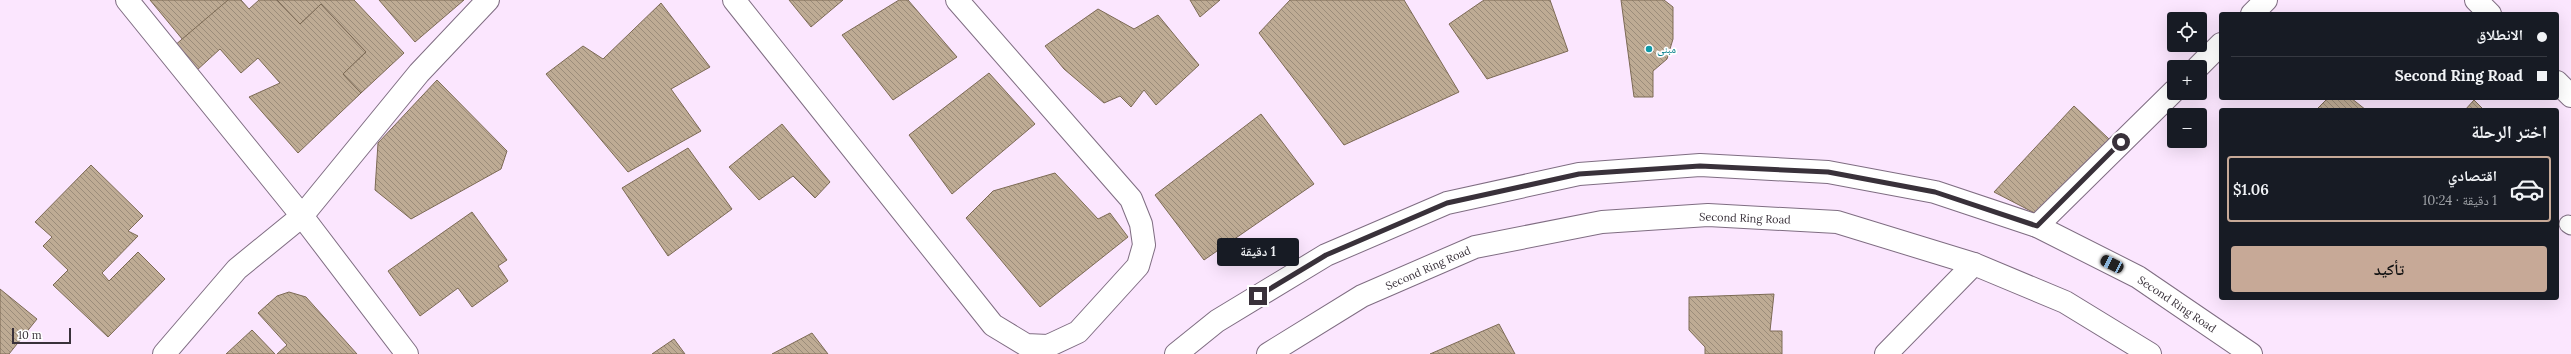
<!DOCTYPE html>
<html lang="ar">
<meta charset="utf-8">
<style>
:root{--surface:#171b24;--page:#242831;--text:#f1f3f6;--muted:#9ea1a6;--line:#363941;--accent:#c7a997}
body{margin:0;font-family:Lora,"Noto Naskh Arabic",serif;background:var(--page);color:var(--text);direction:rtl;height:100vh;display:flex;flex-direction:column;font-size:15px;white-space:nowrap}
*{box-sizing:border-box;margin:0}
p{font-size:13px;color:var(--muted)}
.icon{flex:none;width:22px;height:22px;fill:none;stroke:currentColor;stroke-width:2;stroke-linecap:round;stroke-linejoin:round}
.map{position:relative;flex:1;overflow:hidden;direction:ltr}
.drawer{position:absolute;left:2219px;top:108px;width:340px;height:192px;display:flex;flex-direction:column;background:var(--surface);border-radius:4px;box-shadow:0 4px 16px #0002;direction:rtl}
.drawer>*{flex:none}
.hud{position:absolute;left:2219px;top:12px;width:340px;height:88px;border-radius:4px;box-shadow:0 4px 16px #0002;direction:rtl;display:grid;align-content:center;height:88px;padding:0 12px;background:var(--surface)}
.fabs{position:absolute;left:2167px;top:12px;display:grid;gap:8px}
.fabs a{display:grid;place-items:center;width:40px;height:40px;border-radius:4px;background:var(--surface);box-shadow:0 4px 16px #0002;font-size:20px}
.scale{position:absolute;left:12px;bottom:10px;width:59px;box-sizing:border-box;padding-left:4px;border:2px solid #39313a;border-top:0;font-size:11px;line-height:14px;white-space:nowrap;color:#39313a;-webkit-text-stroke:3px #fff;paint-order:stroke}
.end{position:absolute;width:18px;height:18px;margin:-9px;border:5px solid #39313a;background:#fff;box-shadow:0 0 0 2px #fff}
.from{border-radius:50%}
.bubble{position:absolute;height:28px;border-radius:4px;background:var(--surface);box-shadow:0 4px 16px #0002;font-size:13px;font-weight:600;line-height:28px;text-align:center;direction:rtl}
.car{position:absolute;width:12px;height:24px;margin:-12px -6px;border-radius:5px;box-shadow:0 0 3px 1px #0007;background:linear-gradient(#222 24%,#8ab4d8 0 40%,#222 0 76%,#8ab4d8 0 86%,#222 0)}
.hud b{display:flex;align-items:center;gap:14px;height:38px;font-size:15px}
.hud b+b{border-top:1px solid var(--line)}
.hud i{width:10px;height:10px;background:var(--text)}
ul{padding:0;list-style:none}
li{display:flex;align-items:center;gap:12px;height:66px;margin:0 8px 6px;padding:0 4px;border:2px solid transparent;border-radius:4px}
li div{flex:1}
li b{display:block;font-size:15px}
li em{font-style:normal;font-weight:600}
li.selected{border-color:var(--accent)}
li>.icon{width:36px;height:36px;stroke-width:1.5}
h2{padding:0 12px;font-size:18px;line-height:48px}
.primary-button{display:flex;gap:8px;margin-top:auto;padding:8px 12px}
.primary-button a{flex:1;height:46px;border-radius:4px;background:var(--accent);color:#111;font-size:16px;font-weight:600;line-height:46px;text-align:center}
.map>svg:first-child{display:block}
.building{fill:url(#building-back-hatch);stroke:#7c6a55}
.lines{fill:none;stroke-linecap:round;stroke-linejoin:round}
.service-casing{stroke:#7f6d82;stroke-width:19}
.minor-casing{stroke:#7f6d82;stroke-width:24}
.tertiary-casing{stroke:#7f6d82;stroke-width:24}
.primary-casing{stroke:#7f6d82;stroke-width:24}
.service{stroke:#fff;stroke-width:17}
.minor{stroke:#fff;stroke-width:22}
.tertiary{stroke:#fff;stroke-width:22}
.primary{stroke:#fff;stroke-width:22}
.route{stroke:#39313a;stroke-width:5}
.culture-dot{fill:#0f9aa8;stroke:#fff;stroke-width:1.5}
.labels{text-anchor:middle;stroke-width:3.5;stroke-linejoin:round;paint-order:stroke}
.culture-label{font-size:11px;fill:#0d838f;stroke:#fff;text-anchor:start}
.street-label{font-size:11px;fill:#39313a;stroke:#fff}
</style>
<div class="map">
<svg width="2571" height="354" viewBox="0 0 2571 354">
<defs>
<pattern id="building-back-hatch" width="6" height="6" patternUnits="userSpaceOnUse"><rect width="6" height="6" fill="#beab94"/><path d="M-1 5l2 2M0 0l6 6M5-1l2 2" fill="none" stroke="#9b8c7a"/></pattern>
</defs>
<rect width="100%" height="100%" fill="#fbe6fe"/>
<g class="building">
<path d="M150,0H241L183,40Z"/>
<path d="M228,0H241L249,9L259,0H277L300,24L321,4L366,52L343,74L361,93L298,153L249,97L280,83L258,58L241,73L220,49L196,71L174,46Z"/>
<path d="M277,0H354L404,53L361,93L343,74L366,52L321,4L300,24Z"/>
<path d="M379,0H464L415,42Z"/>
<path d="M789,0H843L811,27Z"/>
<path d="M899,0H908L957,57L893,100L842,35Z"/>
<path d="M1190,0H1220L1200,17Z"/>
<path d="M1290,0H1404L1459,92L1344,145L1259,33Z"/>
<path d="M1484,0H1550L1568,51L1487,79L1449,24Z"/>
<path d="M1621,0H1664L1673,7V39L1667,59L1653,71V97H1634Z"/>
<path d="M661,3L710,67L671,89L701,131L628,172L546,74L583,46L603,59Z"/>
<path d="M1098,9L1134,29L1158,15L1199,65L1156,105L1144,90L1131,107L1120,96L1104,103L1064,69L1045,46Z"/>
<path d="M989,73L1035,124L952,194L909,135Z"/>
<path d="M437,80L507,151L501,169L411,219L375,190L378,143Z"/>
<path d="M2328,98H2351L2366,110H2316Z"/>
<path d="M2474,100L2484,110H2465Z"/>
<path d="M2074,106L2125,154L2052,222L1994,192Z"/>
<path d="M1261,114L1314,184L1204,260L1155,195Z"/>
<path d="M782,124L830,182L815,198L793,176L759,200L729,167Z"/>
<path d="M688,148L732,209L668,256L622,188Z"/>
<path d="M91,165L143,216L128,231L138,236L102,273L109,281L138,252L165,279L108,337L53,285L68,270L43,246L52,237L35,222Z"/>
<path d="M1055,173L1098,219L1110,213L1128,237L1040,307L966,218L993,191Z"/>
<path d="M472,212L507,260L498,266L508,281L472,307L458,288L420,316L388,271Z"/>
<path d="M0,289L37,319L9,354H0Z"/>
<path d="M289,292L306,297L357,354H277L287,345L258,313L277,296Z"/>
<path d="M1774,294L1770,331H1782V354H1705V347L1689,330V297Z"/>
<path d="M1499,324L1515,354H1430Z"/>
<path d="M252,330L275,354H226Z"/>
<path d="M812,333L828,354H772Z"/>
<path d="M674,339L685,354H652Z"/>
</g>
<g class="lines">
<defs>
<path id="service" d="M2568,224L2571,226"/>
<g id="minor">
<path d="M734,0L993,325L1026,345L1048,346L1078,332L1138,266L1144,245L1141,224L1131,199L957,0"/>
<path d="M2476,0L2490,14"/>
<path d="M2252,14L2266,0"/>
<path d="M2198,67L2221,44"/>
<path d="M2557,82L2571,96"/>
<path d="M2037,226L2174,91"/>
<path d="M164,354L237,269L302,216L419,73L488,0"/>
<path d="M1886,354L1974,264"/>
</g>
<path id="tertiary" d="M127,0L302,216L407,354"/>
<g id="primary">
<path d="M1176,354L1217,321L1326,255L1447,203L1579,174L1700,165L1828,172L1935,192L2037,226L2138,277L2251,354"/>
<path d="M1268,354L1362,296L1475,247L1602,222L1708,215L1837,222L1974,264L2065,302L2150,354"/>
</g>
</defs>
<use href="#service" class="service-casing"/>
<use href="#minor" class="minor-casing"/>
<use href="#tertiary" class="tertiary-casing"/>
<use href="#primary" class="primary-casing"/>
<use href="#service" class="service"/>
<use href="#minor" class="minor"/>
<use href="#tertiary" class="tertiary"/>
<use href="#primary" class="primary"/>
</g>
<g class="lines">
<path class="route" d="M1258,296L1326,255L1447,203L1579,174L1700,166L1828,172L1935,192L2037,226L2121,142"/>
</g>
<circle class="culture-dot" cx="1649" cy="49" r="4"/>
<g class="labels">
<g class="culture-label">
<text x="1657" y="53">مبنى</text>
</g>
<g class="street-label">
<text transform="translate(1745 218) rotate(2)" y="4">Second Ring Road</text>
<text transform="translate(1428 268) rotate(-24)" y="4">Second Ring Road</text>
<text transform="translate(2177 304) rotate(34)" y="4">Second Ring Road</text>
</g>
</g>
</svg>
<div class="fabs">
<a><svg class="icon" aria-label="locate" viewBox="0 0 24 24"><circle cx="12" cy="12" r="6"/><path d="M12 2v4M12 18v4M2 12h4M18 12h4"/></svg></a>
<a>+</a>
<a>−</a>
</div>
<div class="scale">10 m</div>
<i class="end from" style="left:2121px;top:142px"></i>
<i class="end" style="left:1258px;top:296px"></i>
<div class="bubble" style="left:1217px;top:238px;width:82px">1 دقيقة</div>
<i class="car" style="left:2112px;top:264px;rotate:297deg"></i>
<div class="hud">
<b><i class="from"></i>الانطلاق</b>
<b><i></i>Second Ring Road</b>
</div>
<section class="drawer">
<h2>اختر الرحلة</h2>
<ul>
<li class="selected"><svg class="icon" aria-label="car" viewBox="0 0 24 24"><path d="M5 17H2v-5l4-1 3-4h7l3 4 3 1v5h-3M9 17h6M6 11h13"/><circle cx="7" cy="17" r="2"/><circle cx="17" cy="17" r="2"/></svg><div><b>اقتصادي</b><p>1 دقيقة · 10:24</p></div><em>$1.06</em></li>
</ul>
<div class="primary-button"><a>تأكيد</a></div>
</section>
</div>
